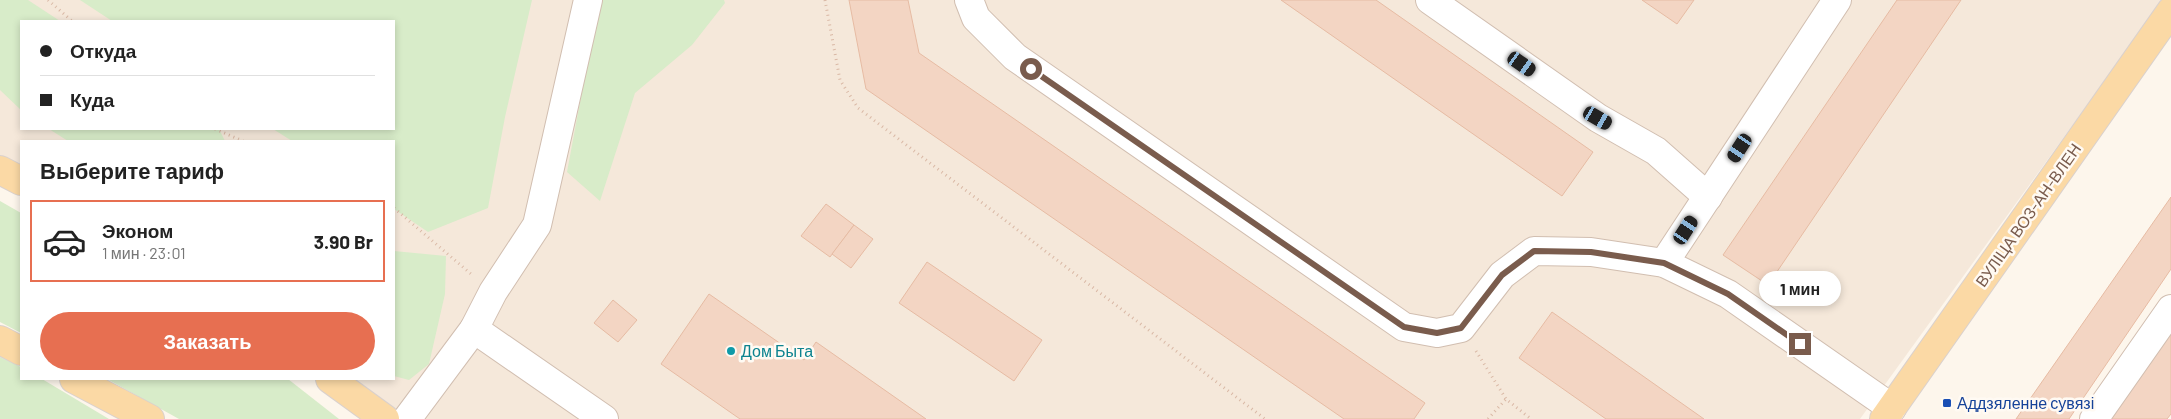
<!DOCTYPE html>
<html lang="ru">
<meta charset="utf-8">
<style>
:root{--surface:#fff;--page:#f6f6f6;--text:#222;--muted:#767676;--line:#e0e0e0;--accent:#e76f51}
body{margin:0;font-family:Barlow,sans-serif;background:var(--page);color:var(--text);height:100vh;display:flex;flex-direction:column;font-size:19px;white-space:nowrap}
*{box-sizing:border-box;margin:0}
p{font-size:16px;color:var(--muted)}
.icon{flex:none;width:28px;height:28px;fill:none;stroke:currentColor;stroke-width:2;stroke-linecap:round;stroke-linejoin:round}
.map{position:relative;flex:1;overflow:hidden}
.sheet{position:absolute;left:20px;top:140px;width:375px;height:240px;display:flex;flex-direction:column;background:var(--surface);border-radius:0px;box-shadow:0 2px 8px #0003}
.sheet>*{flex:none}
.top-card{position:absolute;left:20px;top:20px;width:375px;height:110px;border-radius:0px;box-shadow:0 2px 8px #0003;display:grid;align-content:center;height:110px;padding:0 20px;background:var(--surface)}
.end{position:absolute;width:22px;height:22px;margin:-11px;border:6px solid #7a5c4d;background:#fff;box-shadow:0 0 0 2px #fff}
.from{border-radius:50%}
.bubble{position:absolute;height:35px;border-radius:18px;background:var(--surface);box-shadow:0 2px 8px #0003;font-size:16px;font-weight:700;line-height:35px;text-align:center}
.car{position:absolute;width:15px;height:30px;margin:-15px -8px;border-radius:6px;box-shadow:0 0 4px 1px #0007;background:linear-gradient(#222 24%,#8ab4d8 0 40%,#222 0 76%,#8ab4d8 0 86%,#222 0)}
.top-card b{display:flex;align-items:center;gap:18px;height:48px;font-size:19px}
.top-card b+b{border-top:1px solid var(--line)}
.top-card i{width:12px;height:12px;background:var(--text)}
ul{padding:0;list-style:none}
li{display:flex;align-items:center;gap:15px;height:82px;margin:0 10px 8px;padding:0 10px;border:2px solid var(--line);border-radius:0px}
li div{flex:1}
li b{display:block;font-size:19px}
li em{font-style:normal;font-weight:700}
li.current{border-color:var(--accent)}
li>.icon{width:45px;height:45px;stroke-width:1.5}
h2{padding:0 20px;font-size:22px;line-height:60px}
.action{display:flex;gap:10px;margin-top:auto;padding:10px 20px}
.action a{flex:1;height:58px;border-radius:30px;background:var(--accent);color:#fff;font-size:20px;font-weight:700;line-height:58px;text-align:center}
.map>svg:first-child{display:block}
.residential{fill:#f5e8da;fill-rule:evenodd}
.green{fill:#d8ecc9}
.building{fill:#f3d5c3;stroke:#e6bba3}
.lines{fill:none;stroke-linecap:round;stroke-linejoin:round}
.minor-casing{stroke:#d1beb0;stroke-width:30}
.major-casing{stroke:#dad1cd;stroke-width:30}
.path{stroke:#d9b8a5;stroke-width:3;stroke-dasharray:1 4;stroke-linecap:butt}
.minor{stroke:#fff;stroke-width:28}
.major{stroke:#fbd9a5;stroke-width:28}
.route{stroke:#7a5c4d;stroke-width:6}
.culture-dot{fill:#0f9aa8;stroke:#fffaf3;stroke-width:2}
.transit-dot{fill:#1a4fb4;stroke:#fffaf3;stroke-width:2}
.labels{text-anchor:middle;stroke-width:5;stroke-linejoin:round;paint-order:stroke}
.street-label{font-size:16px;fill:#7a5c4d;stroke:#fffaf3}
.culture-label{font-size:16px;fill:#0d838f;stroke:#fffaf3;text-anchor:start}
.transit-label{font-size:16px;fill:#164399;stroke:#fffaf3;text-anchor:start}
</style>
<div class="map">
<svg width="2171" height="419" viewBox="0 0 2171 419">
<rect width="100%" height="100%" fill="#fdf6ec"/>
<path class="residential" d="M0,0H2163L1860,419H396L348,379H394V141H21V167L0,155ZM21,21H394V129H21Z"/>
<g class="green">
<path d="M0,0H28L60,21H21V110L0,90Z"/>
<path d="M80,0H532L505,117L488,208L428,232L394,209V141H292L273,129H394V21H112Z"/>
<path d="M591,0H724L725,3L692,45L635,93L600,201L567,172L591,43Z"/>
<path d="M49,129H219L225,141H68Z"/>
<path d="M0,201L21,213V333L0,322Z"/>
<path d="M394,251L446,256L445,294L429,364L409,380L394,376Z"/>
<path d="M0,357L21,367V379H42L109,419H0Z"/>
<path d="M107,379H288L339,419H179Z"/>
</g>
<g class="building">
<path d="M849,0H908L919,53L1425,403L1414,419H1344L866,89Z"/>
<path d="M1281,0H1376L1593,152L1562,196Z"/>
<path d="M1642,0H1694L1677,24Z"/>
<path d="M1897,0H1961L1768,285L1723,255Z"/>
<path d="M2171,197V269L2069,419H2016Z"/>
<path d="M826,204L854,225L830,257L801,236Z"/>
<path d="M854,225L873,239L851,268L832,254Z"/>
<path d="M927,262L1042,340L1014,381L899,303Z"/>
<path d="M709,294L804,360L816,342L926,419H740L661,364Z"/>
<path d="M613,300L637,320L618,342L594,323Z"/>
<path d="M1552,312L1704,419H1606L1519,358Z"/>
<path d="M2171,325V414L2167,419H2106Z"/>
</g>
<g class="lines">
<defs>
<g id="minor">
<path d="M969,0L976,18L1015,57L1404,327L1437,333L1461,328L1502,275L1534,251L1591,252L1664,263L1728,294L1892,408"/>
<path d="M1430,0L1598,118L1656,151L1708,197"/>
<path d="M1664,263L1837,0"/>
<path d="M474,329L493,292L537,225L588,0"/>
<path d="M407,419L474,329L604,419"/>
<path d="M2094,419L2171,309"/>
</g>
<g id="major">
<path d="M0,170L21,181"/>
<path d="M0,340L21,351"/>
<path d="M74,379L150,419"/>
<path d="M330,379L385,419"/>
<path d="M1884,419L2171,11"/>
</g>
</defs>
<use href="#minor" class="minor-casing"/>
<use href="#major" class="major-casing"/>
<g class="path">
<path d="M48,0L72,21"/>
<path d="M825,0L840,80L858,108L1265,419"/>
<path d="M215,129L243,141"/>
<path d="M394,208L471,274"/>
<path d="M1476,351L1506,399L1531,419"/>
<path d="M1488,419L1506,399"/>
</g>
<use href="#minor" class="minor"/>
<use href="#major" class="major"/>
</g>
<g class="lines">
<path class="route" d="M1031,69L1404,327L1437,333L1461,328L1502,275L1534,251L1591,252L1664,263L1728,294L1800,344"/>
</g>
<circle class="culture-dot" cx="731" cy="351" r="5"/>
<rect class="transit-dot" x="1942" y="398" width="10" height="10" rx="2.5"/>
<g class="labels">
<g class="street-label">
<text transform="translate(2028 215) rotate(-55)" y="6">ВУЛІЦА ВОЗ-АН-ВЛЕН</text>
</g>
<g class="culture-label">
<text x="741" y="357">Дом Быта</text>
</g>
<g class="transit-label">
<text x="1957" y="409">Аддзяленне сувязі</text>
</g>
</g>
</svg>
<i class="end from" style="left:1031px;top:69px"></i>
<i class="end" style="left:1800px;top:344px"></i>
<div class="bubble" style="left:1759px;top:271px;width:82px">1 мин</div>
<i class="car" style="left:1522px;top:64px;rotate:125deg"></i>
<i class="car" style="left:1598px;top:118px;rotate:120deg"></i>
<i class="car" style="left:1740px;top:148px;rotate:213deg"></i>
<i class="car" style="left:1686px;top:230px;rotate:33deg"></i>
<div class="top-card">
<b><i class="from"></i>Откуда</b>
<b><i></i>Куда</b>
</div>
<section class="sheet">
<h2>Выберите тариф</h2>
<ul>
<li class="current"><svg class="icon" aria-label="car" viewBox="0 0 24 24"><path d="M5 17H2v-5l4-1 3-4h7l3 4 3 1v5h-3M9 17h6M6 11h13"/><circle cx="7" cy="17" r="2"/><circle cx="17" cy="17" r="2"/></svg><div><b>Эконом</b><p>1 мин · 23:01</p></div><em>3.90 Br</em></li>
</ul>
<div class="action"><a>Заказать</a></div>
</section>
</div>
